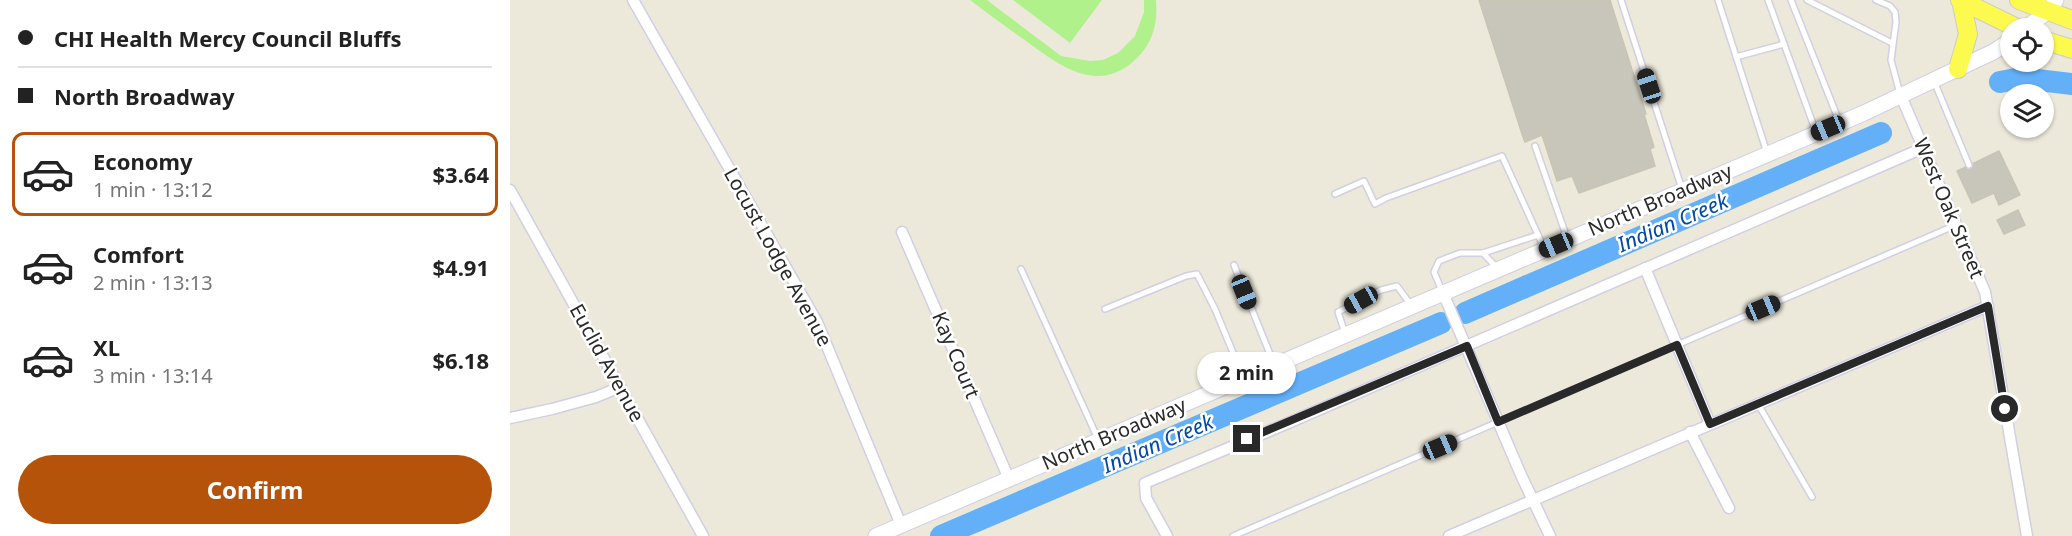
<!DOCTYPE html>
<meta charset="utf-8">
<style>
:root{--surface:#fff;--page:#f2f2f2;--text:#222;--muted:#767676;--line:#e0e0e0;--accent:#b45309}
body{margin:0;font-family:"Noto Sans",sans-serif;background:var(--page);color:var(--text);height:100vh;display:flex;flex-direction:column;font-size:22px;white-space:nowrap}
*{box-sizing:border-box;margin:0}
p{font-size:20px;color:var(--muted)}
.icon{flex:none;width:33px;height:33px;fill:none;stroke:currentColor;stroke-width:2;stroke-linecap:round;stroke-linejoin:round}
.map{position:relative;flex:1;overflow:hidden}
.sheet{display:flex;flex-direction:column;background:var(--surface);width:510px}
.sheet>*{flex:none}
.guide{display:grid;align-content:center;height:132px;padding:0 18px;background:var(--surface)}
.buttons{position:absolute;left:1490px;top:18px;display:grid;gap:12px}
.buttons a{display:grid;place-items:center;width:54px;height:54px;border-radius:50%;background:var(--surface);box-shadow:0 2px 4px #0004;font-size:30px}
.end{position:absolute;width:27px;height:27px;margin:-14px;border:8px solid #292929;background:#fff;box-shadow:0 0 0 3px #fff}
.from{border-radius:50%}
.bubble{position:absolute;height:42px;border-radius:21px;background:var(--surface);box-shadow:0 2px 4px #0004;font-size:20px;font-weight:700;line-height:42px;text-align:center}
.car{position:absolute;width:18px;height:36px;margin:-18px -9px;border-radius:8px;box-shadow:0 0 4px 2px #0007;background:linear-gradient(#222 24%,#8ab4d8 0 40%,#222 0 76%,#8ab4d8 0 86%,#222 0)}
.guide b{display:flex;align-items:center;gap:21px;height:57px;font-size:22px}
.guide b+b{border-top:2px solid var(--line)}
.guide i{width:15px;height:15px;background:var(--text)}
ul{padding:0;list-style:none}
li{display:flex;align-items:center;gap:18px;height:84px;margin:0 12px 9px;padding:0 6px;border:3px solid transparent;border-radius:12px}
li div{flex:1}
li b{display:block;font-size:22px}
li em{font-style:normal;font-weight:700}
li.on{border-color:var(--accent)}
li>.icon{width:54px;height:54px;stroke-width:1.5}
.action{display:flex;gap:12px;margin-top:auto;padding:12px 18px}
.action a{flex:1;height:69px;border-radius:36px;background:var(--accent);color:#fff;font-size:24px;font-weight:700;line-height:69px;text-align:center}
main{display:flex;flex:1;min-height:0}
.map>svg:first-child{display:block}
.pitch{fill:#b0f18c}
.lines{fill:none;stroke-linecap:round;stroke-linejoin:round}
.river{stroke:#63b0f9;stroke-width:22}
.building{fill:#c8c5ba;stroke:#c8c5b3;stroke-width:1.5}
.service-casing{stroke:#d0cfe4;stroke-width:8}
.minor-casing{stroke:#d0cfe4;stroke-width:13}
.secondary-casing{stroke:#d0cfe4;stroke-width:17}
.primary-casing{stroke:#ccc;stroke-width:20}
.service{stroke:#fff;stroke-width:5}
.minor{stroke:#fff;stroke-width:10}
.secondary{stroke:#fff;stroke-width:15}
.primary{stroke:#fcfa4f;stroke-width:18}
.route{stroke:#292929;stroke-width:8}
.labels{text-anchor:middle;stroke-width:5;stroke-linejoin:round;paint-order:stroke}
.street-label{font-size:20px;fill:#292929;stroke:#fff}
.water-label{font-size:21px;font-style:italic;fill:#0249a5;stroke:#fff}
</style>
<main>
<section class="sheet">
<div class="guide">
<b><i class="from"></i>CHI Health Mercy Council Bluffs</b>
<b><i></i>North Broadway</b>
</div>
<ul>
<li class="on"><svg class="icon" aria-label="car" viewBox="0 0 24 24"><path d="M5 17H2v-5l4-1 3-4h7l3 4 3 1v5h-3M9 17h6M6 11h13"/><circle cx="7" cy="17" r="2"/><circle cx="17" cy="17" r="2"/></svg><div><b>Economy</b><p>1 min · 13:12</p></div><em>$3.64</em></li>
<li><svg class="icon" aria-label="car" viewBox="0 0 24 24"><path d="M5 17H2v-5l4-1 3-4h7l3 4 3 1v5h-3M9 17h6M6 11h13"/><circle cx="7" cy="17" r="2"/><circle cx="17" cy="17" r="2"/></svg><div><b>Comfort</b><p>2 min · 13:13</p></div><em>$4.91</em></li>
<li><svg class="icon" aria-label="car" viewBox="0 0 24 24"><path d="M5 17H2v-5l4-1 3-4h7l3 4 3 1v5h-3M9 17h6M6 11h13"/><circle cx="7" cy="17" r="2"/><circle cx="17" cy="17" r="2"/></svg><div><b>XL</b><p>3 min · 13:14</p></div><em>$6.18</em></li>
</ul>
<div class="action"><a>Confirm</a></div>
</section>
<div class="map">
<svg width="1562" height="536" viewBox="0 0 1562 536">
<rect width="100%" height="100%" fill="#ede9da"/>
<g class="pitch">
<path d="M460,0H477L551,56L580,61L593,60L608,53L625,36L634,12V0H646C648,23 643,43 626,59C587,97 546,63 512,38C495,26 477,13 460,0Z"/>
<path d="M503,0H592L560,43Z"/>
</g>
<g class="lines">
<g class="river">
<path d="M1490,82L1511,78L1562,84"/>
<path d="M955,313L1371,133"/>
<path d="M431,536L931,323"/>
</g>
</g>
<g class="building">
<path d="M969,0H1100L1136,114H1134L1144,147L1140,149L1145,166L1069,193L1062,176L1047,181L1032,135L1015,142L1012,134Z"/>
<path d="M1489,151L1510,195L1489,205L1484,193L1462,203L1447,171Z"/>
<path d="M1508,210L1515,225L1494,234L1487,220Z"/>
</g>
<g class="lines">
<defs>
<g id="service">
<path d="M1111,0L1172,189"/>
<path d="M1208,0L1257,153"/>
<path d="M1258,0L1306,132"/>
<path d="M1281,0L1329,121"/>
<path d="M1297,0L1382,43"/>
<path d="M1366,0L1380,6L1385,12L1386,22L1381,60L1390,94"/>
<path d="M1226,57L1274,44"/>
<path d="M1424,81L1459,165"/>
<path d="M1025,146L1057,238"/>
<path d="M825,194L854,181L865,204L876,198L992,156L1034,248"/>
<path d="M973,253L1028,235"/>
<path d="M724,265L764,364"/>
<path d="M511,269L588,439"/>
<path d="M932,291L924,272L929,261L950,253H973L987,268"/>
<path d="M595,309L676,276L687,274L705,309L733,377"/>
<path d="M835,333L828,312L871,290L887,286L901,305"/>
<path d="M1248,404L1302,497"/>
<path d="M723,536L1446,225"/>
</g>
<g id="minor">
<path d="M123,0L307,322L391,525"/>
<path d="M1391,96L1475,292L1517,536"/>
<path d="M0,190L193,536"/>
<path d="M392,232L499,479"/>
<path d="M1135,268L1200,424"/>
<path d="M933,293L1011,475L1040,536"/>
<path d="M0,418L42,409L86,397L110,387"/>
<path d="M1180,432L1219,508"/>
<path d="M657,536L636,498L635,483L776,424L1413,148"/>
<path d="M939,536L1478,306"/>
</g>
<g id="secondary">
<path d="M1516,28L1537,12L1546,0"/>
<path d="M366,536L1354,113L1483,52L1500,41"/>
</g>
<g id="primary">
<path d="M1450,0L1507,28"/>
<path d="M1509,0L1562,20"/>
<path d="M1533,40L1562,49"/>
<path d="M1448,69L1458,34L1451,0"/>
</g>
</defs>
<use href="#service" class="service-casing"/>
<use href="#minor" class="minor-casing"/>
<use href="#secondary" class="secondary-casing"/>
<use href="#primary" class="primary-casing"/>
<use href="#service" class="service"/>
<use href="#minor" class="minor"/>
<use href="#secondary" class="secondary"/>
<use href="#primary" class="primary"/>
</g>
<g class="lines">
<path class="route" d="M737,439L957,346L988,422L1167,345L1200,424L1478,306L1495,409"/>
</g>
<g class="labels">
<g class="street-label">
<text transform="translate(1150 200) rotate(-23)" y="7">North Broadway</text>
<text transform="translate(1439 208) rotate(67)" y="7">West Oak Street</text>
<text transform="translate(268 257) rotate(61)" y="7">Locust Lodge Avenue</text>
<text transform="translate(446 355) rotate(67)" y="7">Kay Court</text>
<text transform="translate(97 363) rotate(61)" y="7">Euclid Avenue</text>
<text transform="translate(604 434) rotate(-23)" y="7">North Broadway</text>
</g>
<g class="water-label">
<text transform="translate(1163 223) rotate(-23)" y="7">Indian Creek</text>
<text transform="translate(648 444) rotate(-23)" y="7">Indian Creek</text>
</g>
</g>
</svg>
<div class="buttons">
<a><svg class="icon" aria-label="locate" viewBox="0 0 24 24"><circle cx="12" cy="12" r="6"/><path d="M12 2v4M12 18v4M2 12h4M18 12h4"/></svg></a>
<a><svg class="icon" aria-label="layers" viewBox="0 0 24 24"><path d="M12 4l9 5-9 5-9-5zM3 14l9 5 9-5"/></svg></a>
</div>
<i class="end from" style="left:1495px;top:409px"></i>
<i class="end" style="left:737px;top:439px"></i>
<div class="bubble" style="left:687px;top:352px;width:99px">2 min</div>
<i class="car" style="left:1139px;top:86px;rotate:342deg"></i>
<i class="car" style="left:1318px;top:128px;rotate:247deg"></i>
<i class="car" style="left:1046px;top:245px;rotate:247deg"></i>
<i class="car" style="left:734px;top:292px;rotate:158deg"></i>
<i class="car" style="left:851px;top:300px;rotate:241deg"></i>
<i class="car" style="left:1253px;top:308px;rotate:67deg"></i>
<i class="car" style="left:930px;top:447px;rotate:67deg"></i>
</div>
</main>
